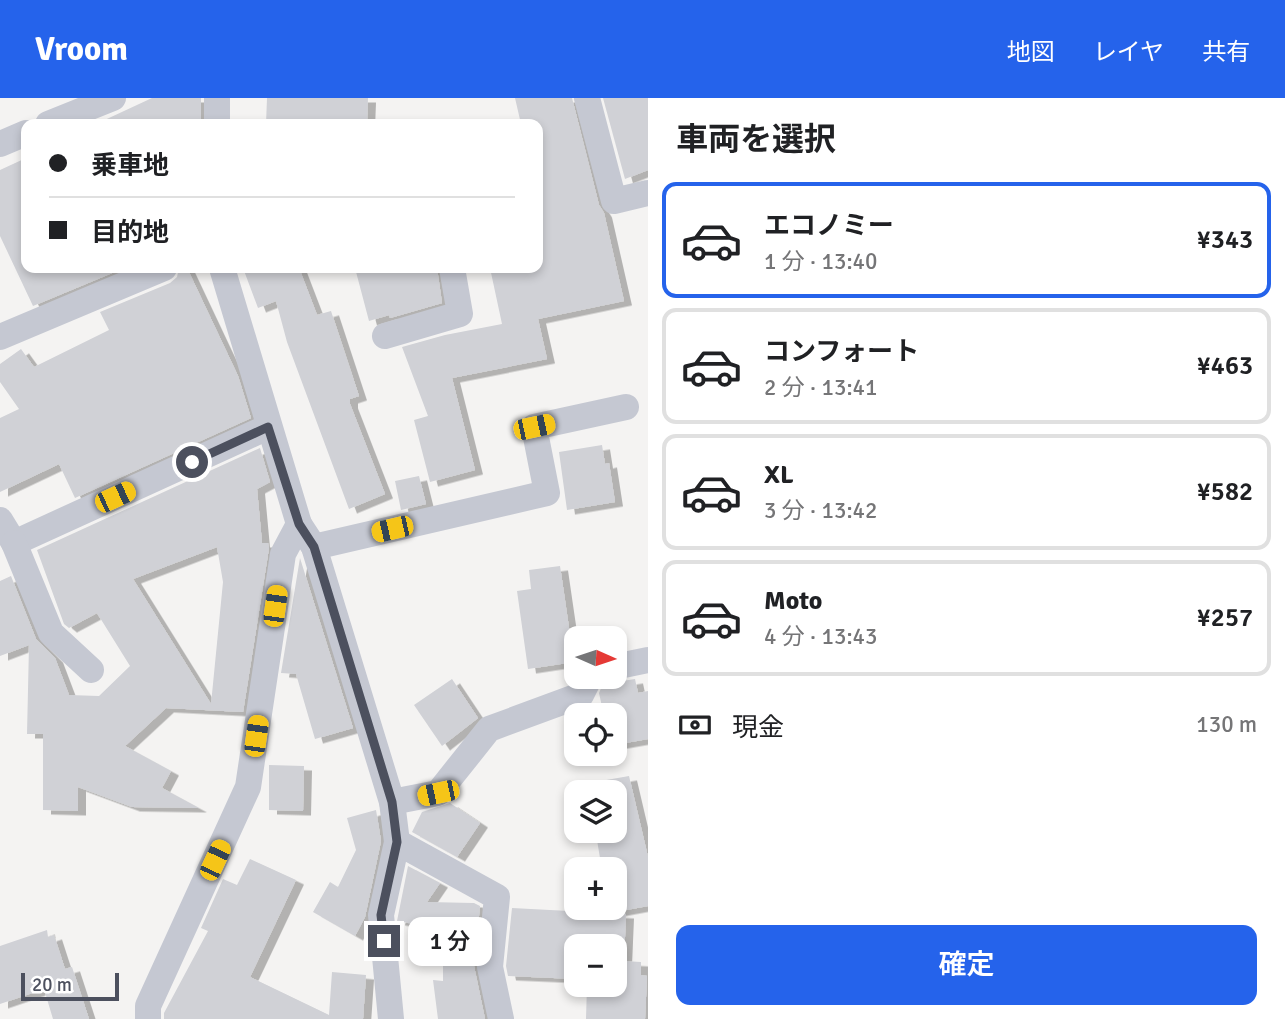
<!DOCTYPE html>
<html lang="ja">
<meta charset="utf-8">
<style>
:root{--surface:#fff;--page:#f2f2f2;--text:#202124;--muted:#757577;--line:#e0e0e0;--accent:#2563eb}
body{margin:0;font-family:Signika,"Noto Sans JP",sans-serif;background:var(--page);color:var(--text);height:100vh;display:flex;flex-direction:column;font-size:26px;white-space:nowrap}
*{box-sizing:border-box;margin:0}
p{font-size:23px;color:var(--muted)}
.icon{flex:none;width:38px;height:38px;fill:none;stroke:currentColor;stroke-width:2;stroke-linecap:round;stroke-linejoin:round}
.map{position:relative;flex:1;overflow:hidden}
.sheet{display:flex;flex-direction:column;background:var(--surface);width:637px}
.sheet>*{flex:none}
.banner{position:absolute;left:21px;top:21px;width:522px;height:154px;border-radius:14px;box-shadow:0 4px 10px #0003;display:grid;align-content:center;height:154px;padding:0 28px;background:var(--surface)}
.needle{width:46px;rotate:93deg}
.fabs{position:absolute;left:564px;top:528px;display:grid;gap:14px}
.fabs a{display:grid;place-items:center;width:63px;height:63px;border-radius:14px;background:var(--surface);box-shadow:0 4px 10px #0003;font-size:35px}
.scale{position:absolute;left:21px;bottom:18px;width:98px;box-sizing:border-box;padding-left:7px;border:4px solid #4c505e;border-top:0;font-size:19px;line-height:24px;white-space:nowrap;color:#4c505e;-webkit-text-stroke:5px #fff;paint-order:stroke}
.end{position:absolute;width:32px;height:32px;margin:-16px;border:9px solid #4c505e;background:#fff;box-shadow:0 0 0 4px #fff}
.from{border-radius:50%}
.bubble{position:absolute;height:49px;border-radius:14px;background:var(--surface);box-shadow:0 4px 10px #0003;font-size:23px;font-weight:600;line-height:49px;text-align:center}
.car{position:absolute;width:21px;height:42px;margin:-21px -10px;border-radius:9px;box-shadow:0 0 5px 2px #0007;background:linear-gradient(#f5c518 24%,#345 0 40%,#f5c518 0 76%,#345 0 86%,#f5c518 0)}
.banner b{display:flex;align-items:center;gap:24px;height:66px;font-size:26px}
.banner b+b{border-top:2px solid var(--line)}
.banner i{width:18px;height:18px;background:var(--text)}
ul{padding:0;list-style:none}
li{display:flex;align-items:center;gap:21px;height:116px;margin:0 14px 10px;padding:0 14px;border:4px solid var(--line);border-radius:14px}
li div{flex:1}
li b{display:block;font-size:26px}
li em{font-style:normal;font-weight:600}
li.current{border-color:var(--accent)}
li>.icon{width:63px;height:63px;stroke-width:1.5}
h2{padding:0 28px;font-size:32px;line-height:84px}
.pay{display:flex;align-items:center;gap:18px;height:77px;padding:0 28px;font-size:26px}
.pay p{margin-inline-start:auto}
.button{display:flex;gap:14px;margin-top:auto;padding:14px 28px}
.button a{flex:1;height:80px;border-radius:14px;background:var(--accent);color:#fff;font-size:28px;font-weight:600;line-height:80px;text-align:center}
header{display:flex;align-items:center;gap:42px;box-sizing:border-box;height:98px;padding:0 35px;background:var(--accent);color:#fff}
header strong{font-size:33px}
nav{display:flex;gap:38px;margin-inline-start:auto;font-size:24px}
main{display:flex;flex:1;min-height:0}
.map>svg:first-child{display:block}
.building{fill:#d0d1d6;fill-rule:evenodd;filter:url(#shadow)}
.lines{fill:none;stroke-linecap:round;stroke-linejoin:round}
.street{stroke:#c5c8d2;stroke-width:26}
.route{stroke:#4c505e;stroke-width:9}
</style>
<header>
<strong>Vroom</strong>
<nav><a>地図</a><a>レイヤ</a><a>共有</a></nav>
</header>
<main>
<div class="map">
<svg width="648" height="921" viewBox="0 0 648 921">
<defs>
<filter id="shadow"><feDropShadow dx="8" dy="4.5" stdDeviation="0" flood-color="#0004"/></filter>
</defs>
<rect width="100%" height="100%" fill="#f4f3f2"/>
<g class="building">
<path d="M152,0H201V26H96Z"/>
<path d="M267,0H368L367,26H266Z"/>
<path d="M515,0H572L599,107L604,115L624,203L538,221L547,261L452,280L475,372L430,384L414,322L428,318L402,249L445,237L502,226L490,170H537V26H521Z"/>
<path d="M603,0H648V72L625,81Z"/>
<path d="M26,60V170H124L33,208L0,138V72Z"/>
<path d="M179,170H187L238,278L251,320L75,400L59,366L0,394V320L19,311L0,284V266L21,251L34,269L109,232L100,214L170,185L177,179Z"/>
<path d="M243,170H299L317,217L331,213L359,298L350,301V306L385,396L349,411L287,244L276,203L258,210Z"/>
<path d="M355,170H437L442,205L390,220L389,217L369,223Z"/>
<path d="M602,347L605,366L609,365L615,404L567,412L559,354Z"/>
<path d="M260,350L270,384L257,391L262,445H268L269,450L243,614L166,610L125,648L171,673L162,690L199,710L132,709L78,689V713L43,712V636H27L29,547L0,558V483L11,478L36,541L55,560L69,597L99,598L130,568L97,515L69,530L64,526L37,452ZM217,449L223,484L211,606L133,481Z"/>
<path d="M419,378L426,406L401,412L395,383Z"/>
<path d="M300,460L353,630L315,641L296,576L281,575Z"/>
<path d="M560,468L574,564L528,571L517,493L531,491L529,472Z"/>
<path d="M452,581L478,620L442,648L414,607Z"/>
<path d="M605,581L616,584L635,581L638,595L648,593V641L614,647V618H604L599,595Z"/>
<path d="M269,667L304,668L303,713L269,712Z"/>
<path d="M629,678L648,759V808L610,815L609,810H614V772H602L596,736L614,733V695H597L595,684Z"/>
<path d="M450,705L480,725L457,759L412,734L422,714Z"/>
<path d="M376,712L381,743L365,819L355,838L313,814L330,784L338,789L356,752L347,720Z"/>
<path d="M250,761L296,782L250,879L329,917L332,874L366,877L363,921H164V915L208,833L201,830L223,781L237,787Z"/>
<path d="M408,768L440,785L427,804L474,805L480,808L474,868L485,921H438L433,882L443,883V831L397,823Z"/>
<path d="M512,810L626,816L624,863L641,864V877L647,878L645,921H586L587,887H614V849H576V881L508,878L506,868Z"/>
<path d="M47,832L48,839L54,837L65,871L72,869L89,921H53L44,891L0,906V848Z"/>
</g>
<g class="lines">
<g class="street">
<path d="M217,0V26"/>
<path d="M587,0L614,103L648,95"/>
<path d="M48,26L113,0"/>
<path d="M0,46L26,35"/>
<path d="M385,238L460,216L452,170"/>
<path d="M0,239L164,170"/>
<path d="M0,422L14,445L268,329"/>
<path d="M299,426L314,449L392,704L397,744L381,817L391,921"/>
<path d="M14,445L51,535L91,572"/>
<path d="M314,449L547,395L534,329L626,309"/>
<path d="M614,569L648,562"/>
<path d="M392,704L438,695L489,631L581,597L590,579"/>
<path d="M397,744L497,799L490,869L501,921"/>
<path d="M148,921V908L248,689L283,456L299,426L222,170"/>
</g>
</g>
<g class="lines">
<path class="route" d="M192,364L268,329L299,426L314,449L392,704L397,744L381,817L384,843"/>
</g>
</svg>
<div class="fabs">
<a><svg class="needle" viewBox="-14 -14 28 28"><path d="M0-13l5 13h-10z" fill="#e53935"/><path d="M0 13l5-13h-10z" fill="#757577"/></svg></a>
<a><svg class="icon" aria-label="locate" viewBox="0 0 24 24"><circle cx="12" cy="12" r="6"/><path d="M12 2v4M12 18v4M2 12h4M18 12h4"/></svg></a>
<a><svg class="icon" aria-label="layers" viewBox="0 0 24 24"><path d="M12 4l9 5-9 5-9-5zM3 14l9 5 9-5"/></svg></a>
<a>+</a>
<a>−</a>
</div>
<div class="scale">20 m</div>
<i class="end from" style="left:192px;top:364px"></i>
<i class="end" style="left:384px;top:843px"></i>
<div class="bubble" style="left:408px;top:819px;width:84px">1 分</div>
<i class="car" style="left:534px;top:329px;rotate:78deg"></i>
<i class="car" style="left:115px;top:399px;rotate:65deg"></i>
<i class="car" style="left:392px;top:431px;rotate:257deg"></i>
<i class="car" style="left:275px;top:508px;rotate:8deg"></i>
<i class="car" style="left:256px;top:638px;rotate:8deg"></i>
<i class="car" style="left:438px;top:695px;rotate:258deg"></i>
<i class="car" style="left:215px;top:762px;rotate:25deg"></i>
<div class="banner">
<b><i class="from"></i>乗車地</b>
<b><i></i>目的地</b>
</div>
</div>
<section class="sheet">
<h2>車両を選択</h2>
<ul>
<li class="current"><svg class="icon" aria-label="car" viewBox="0 0 24 24"><path d="M5 17H2v-5l4-1 3-4h7l3 4 3 1v5h-3M9 17h6M6 11h13"/><circle cx="7" cy="17" r="2"/><circle cx="17" cy="17" r="2"/></svg><div><b>エコノミー</b><p>1 分 · 13:40</p></div><em>¥343</em></li>
<li><svg class="icon" aria-label="car" viewBox="0 0 24 24"><path d="M5 17H2v-5l4-1 3-4h7l3 4 3 1v5h-3M9 17h6M6 11h13"/><circle cx="7" cy="17" r="2"/><circle cx="17" cy="17" r="2"/></svg><div><b>コンフォート</b><p>2 分 · 13:41</p></div><em>¥463</em></li>
<li><svg class="icon" aria-label="car" viewBox="0 0 24 24"><path d="M5 17H2v-5l4-1 3-4h7l3 4 3 1v5h-3M9 17h6M6 11h13"/><circle cx="7" cy="17" r="2"/><circle cx="17" cy="17" r="2"/></svg><div><b>XL</b><p>3 分 · 13:42</p></div><em>¥582</em></li>
<li><svg class="icon" aria-label="car" viewBox="0 0 24 24"><path d="M5 17H2v-5l4-1 3-4h7l3 4 3 1v5h-3M9 17h6M6 11h13"/><circle cx="7" cy="17" r="2"/><circle cx="17" cy="17" r="2"/></svg><div><b>Moto</b><p>4 分 · 13:43</p></div><em>¥257</em></li>
</ul>
<div class="pay"><svg class="icon" aria-label="cash" viewBox="0 0 24 24"><path d="M3 7h18v10H3z"/><circle cx="12" cy="12" r="2"/></svg>現金<p>130 m</p></div>
<div class="button"><a>確定</a></div>
</section>
</main>
